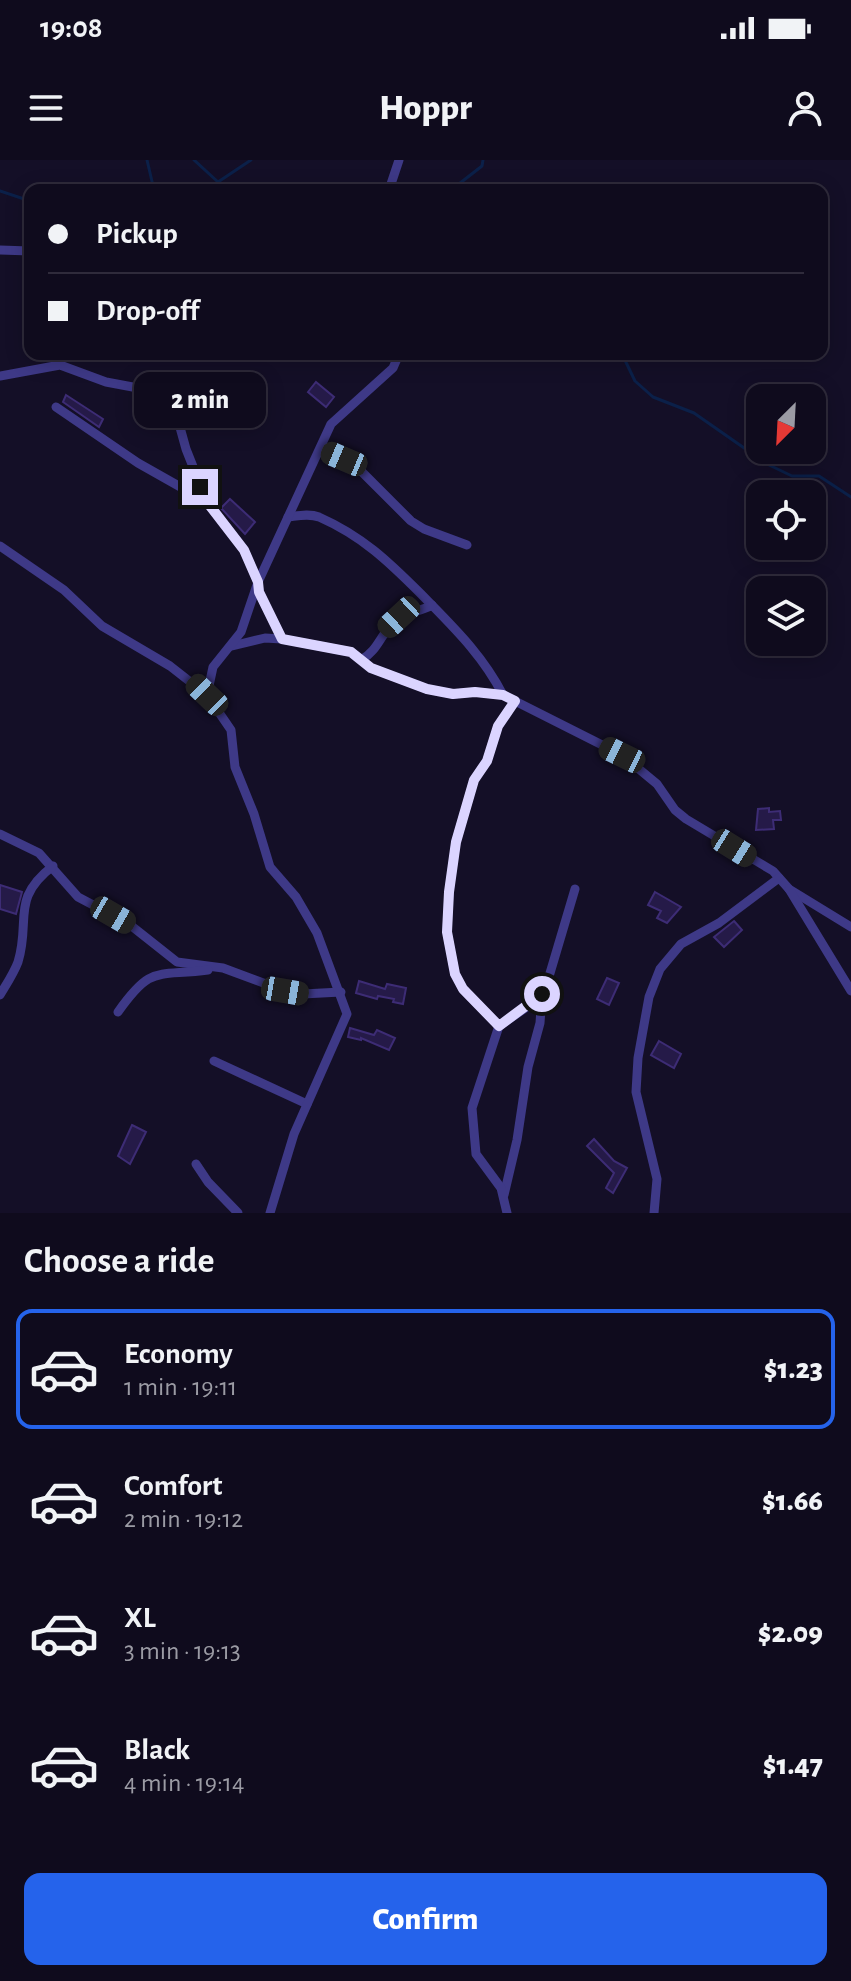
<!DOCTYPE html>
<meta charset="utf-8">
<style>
:root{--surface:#0f0b1d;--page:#1d192a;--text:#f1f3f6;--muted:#9b9ba4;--line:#2f2b3b;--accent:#2563eb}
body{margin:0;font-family:"Alegreya Sans",sans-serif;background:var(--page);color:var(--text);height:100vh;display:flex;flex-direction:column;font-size:30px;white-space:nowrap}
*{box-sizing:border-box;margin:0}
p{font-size:26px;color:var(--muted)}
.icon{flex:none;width:44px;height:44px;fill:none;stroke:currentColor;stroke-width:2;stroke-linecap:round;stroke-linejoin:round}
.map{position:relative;height:1053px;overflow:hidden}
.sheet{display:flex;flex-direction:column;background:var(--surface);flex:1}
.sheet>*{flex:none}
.hud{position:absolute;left:24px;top:24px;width:804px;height:176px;border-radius:16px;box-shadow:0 4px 20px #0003,0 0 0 2px var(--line);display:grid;align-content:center;height:176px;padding:0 24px;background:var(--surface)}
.needle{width:52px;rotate:204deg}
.controls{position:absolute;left:746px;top:224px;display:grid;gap:16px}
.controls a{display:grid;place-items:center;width:80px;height:80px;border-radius:16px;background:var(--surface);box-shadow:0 4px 20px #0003,0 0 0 2px var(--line);font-size:40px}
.end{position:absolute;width:36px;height:36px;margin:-18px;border:10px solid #dbd4ff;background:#111;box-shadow:0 0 0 4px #111}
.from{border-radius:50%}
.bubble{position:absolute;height:56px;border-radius:16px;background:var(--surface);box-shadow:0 4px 20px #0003,0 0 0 2px var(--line);font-size:26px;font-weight:800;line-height:56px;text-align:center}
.car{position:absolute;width:24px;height:48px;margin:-24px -12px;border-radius:10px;box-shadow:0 0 6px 2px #0007;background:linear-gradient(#222 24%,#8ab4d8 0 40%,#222 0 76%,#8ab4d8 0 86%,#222 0)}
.hud b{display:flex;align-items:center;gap:28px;height:76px;font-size:30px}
.hud b+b{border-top:2px solid var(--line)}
.hud i{width:20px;height:20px;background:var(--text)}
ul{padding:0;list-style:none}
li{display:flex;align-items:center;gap:24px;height:120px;margin:0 16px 12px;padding:0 8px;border:4px solid transparent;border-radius:16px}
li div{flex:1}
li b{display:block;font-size:30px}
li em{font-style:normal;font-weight:800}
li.on{border-color:var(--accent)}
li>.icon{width:72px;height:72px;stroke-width:1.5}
h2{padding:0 24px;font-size:36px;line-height:96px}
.cta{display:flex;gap:16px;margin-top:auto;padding:16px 24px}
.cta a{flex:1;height:92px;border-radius:16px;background:var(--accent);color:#fff;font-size:32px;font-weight:800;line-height:92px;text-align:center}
.status{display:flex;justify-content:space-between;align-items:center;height:56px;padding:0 40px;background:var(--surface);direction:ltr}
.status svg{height:22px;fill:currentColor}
header{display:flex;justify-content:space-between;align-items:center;height:104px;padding:0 24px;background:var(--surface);font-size:36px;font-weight:800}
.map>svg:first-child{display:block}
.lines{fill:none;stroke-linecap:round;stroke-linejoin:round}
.stream{stroke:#0b2049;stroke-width:3}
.building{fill:#251a48;stroke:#3d2c75;stroke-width:2}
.street{stroke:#3e3987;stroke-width:9}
.route{stroke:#dbd4ff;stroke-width:10}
</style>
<div class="status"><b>19:08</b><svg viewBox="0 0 49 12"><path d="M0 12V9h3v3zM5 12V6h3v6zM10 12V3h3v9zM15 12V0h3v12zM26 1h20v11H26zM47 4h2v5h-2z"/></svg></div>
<header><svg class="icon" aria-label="menu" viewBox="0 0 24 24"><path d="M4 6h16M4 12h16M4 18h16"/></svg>Hoppr<svg class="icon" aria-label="person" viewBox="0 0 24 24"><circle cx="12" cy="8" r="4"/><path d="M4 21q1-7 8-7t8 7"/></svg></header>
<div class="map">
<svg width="851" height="1053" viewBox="0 0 851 1053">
<rect width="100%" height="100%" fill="#140f27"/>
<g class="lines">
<g class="stream">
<path d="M147,0L154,30"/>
<path d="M194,0L218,22L251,0"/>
<path d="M456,30L455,27L482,6L483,0"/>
<path d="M0,31L30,41"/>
<path d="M622,194L635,221L653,237L694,253L767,304L792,316H819L851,337"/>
</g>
</g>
<g class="building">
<path d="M316,222L334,237L326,247L308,232Z"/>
<path d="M66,235L103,259L99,267L63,242Z"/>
<path d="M230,339L255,362L245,374L221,348Z"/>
<path d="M769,648V652L780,651L781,660H773L774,669L756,670L758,649Z"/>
<path d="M0,725L22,732L16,754L0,749Z"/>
<path d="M655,732L681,747L667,763L657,758L661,751L648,745Z"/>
<path d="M734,761L742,770L724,787L714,777Z"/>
<path d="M607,818L619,823L609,845L597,839Z"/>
<path d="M359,821L385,829L387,824L406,828L403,844L393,842L394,839L378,836L377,839L356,833Z"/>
<path d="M350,868L374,875L377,870L395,878L389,890L361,878V880L348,877Z"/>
<path d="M659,881L681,894L674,908L651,895Z"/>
<path d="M132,965L146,972L130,1004L118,996Z"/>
<path d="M594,979L614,1001L627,1008L613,1033L606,1028L614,1013L587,986Z"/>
</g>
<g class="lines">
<g class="street">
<path d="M389,30L399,0"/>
<path d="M0,90L30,91"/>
<path d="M0,216L60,205L106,222L154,231L169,241L176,253L186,289L207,342"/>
<path d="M56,247L138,303L207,342L244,390L258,422L259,432L282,479"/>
<path d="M321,289L360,310L411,361L424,369L467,385"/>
<path d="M288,357C297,356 309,353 319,357C362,376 388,401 421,434C452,466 482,494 503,535"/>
<path d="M0,386L64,430L102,466L170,506L207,535"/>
<path d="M232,486L265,478L282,479L351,492L371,508L427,529L453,534L475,532L503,535L622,595L657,624L675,650L686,659L773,711L789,729L851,767"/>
<path d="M361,500C378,491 381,473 395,461C406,452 420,452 432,445"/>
<path d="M0,674L39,693L78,737L129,764L177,802L223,808L285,831L303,834L341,832"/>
<path d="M789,729L851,831"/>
<path d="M0,835C6,825 14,813 18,802C31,760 10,739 53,706"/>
<path d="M118,852C152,804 156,817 208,810"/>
<path d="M499,866L463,829L455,814L447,772L449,732L456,682L474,620L487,601L498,566L515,541"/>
<path d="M214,901L307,944"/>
<path d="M196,1004L208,1022L238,1053"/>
<path d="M504,1035L517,980L528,907L540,863L542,835"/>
<path d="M270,1053L294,974L347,854L317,773L296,737L270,707L254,654L235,607L231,570L207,535L213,507L241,472L258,422L331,264L393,208L399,194"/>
<path d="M507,1053L501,1028L476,994L472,948L499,866L537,840L545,830L575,729"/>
<path d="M654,1053L657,1019L636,932L638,898L649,837L660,809L681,784L719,763L779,718"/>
</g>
</g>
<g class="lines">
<path class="route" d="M200,327L207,342L244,390L258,422L259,432L282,479L351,492L371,508L427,529L453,534L475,532L503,535L515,541L498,566L487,601L474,620L456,682L449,732L447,772L455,814L463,829L499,866L542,834"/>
</g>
</svg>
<div class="controls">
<a><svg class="needle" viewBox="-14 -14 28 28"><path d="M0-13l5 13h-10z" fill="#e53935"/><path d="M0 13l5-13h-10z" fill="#9b9ba4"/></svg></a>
<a><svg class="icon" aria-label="locate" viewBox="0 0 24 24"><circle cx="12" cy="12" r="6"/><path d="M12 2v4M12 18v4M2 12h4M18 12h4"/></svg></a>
<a><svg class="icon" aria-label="layers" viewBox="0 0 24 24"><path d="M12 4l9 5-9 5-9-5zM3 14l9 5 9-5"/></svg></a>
</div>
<i class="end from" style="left:542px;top:834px"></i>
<i class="end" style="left:200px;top:327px"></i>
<div class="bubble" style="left:134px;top:212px;width:132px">2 min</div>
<i class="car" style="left:344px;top:299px;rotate:293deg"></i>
<i class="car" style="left:399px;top:457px;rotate:227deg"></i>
<i class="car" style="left:207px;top:535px;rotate:314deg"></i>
<i class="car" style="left:622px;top:595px;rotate:296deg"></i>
<i class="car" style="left:734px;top:688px;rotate:122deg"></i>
<i class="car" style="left:113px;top:755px;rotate:120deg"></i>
<i class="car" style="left:285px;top:831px;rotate:100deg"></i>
<div class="hud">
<b><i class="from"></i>Pickup</b>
<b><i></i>Drop-off</b>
</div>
</div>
<section class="sheet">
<h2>Choose a ride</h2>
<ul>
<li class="on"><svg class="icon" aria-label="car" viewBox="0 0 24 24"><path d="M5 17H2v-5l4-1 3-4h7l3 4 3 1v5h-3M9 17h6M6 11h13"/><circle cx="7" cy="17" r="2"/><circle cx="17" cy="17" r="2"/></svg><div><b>Economy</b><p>1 min · 19:11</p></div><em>$1.23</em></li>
<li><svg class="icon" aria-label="car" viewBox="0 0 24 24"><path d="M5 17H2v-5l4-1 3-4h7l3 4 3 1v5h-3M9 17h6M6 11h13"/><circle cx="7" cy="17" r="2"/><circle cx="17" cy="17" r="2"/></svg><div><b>Comfort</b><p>2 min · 19:12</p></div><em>$1.66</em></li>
<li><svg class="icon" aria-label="car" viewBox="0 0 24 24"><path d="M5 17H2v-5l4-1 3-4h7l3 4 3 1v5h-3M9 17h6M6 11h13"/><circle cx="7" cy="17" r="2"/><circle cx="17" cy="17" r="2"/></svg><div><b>XL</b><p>3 min · 19:13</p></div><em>$2.09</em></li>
<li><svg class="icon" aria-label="car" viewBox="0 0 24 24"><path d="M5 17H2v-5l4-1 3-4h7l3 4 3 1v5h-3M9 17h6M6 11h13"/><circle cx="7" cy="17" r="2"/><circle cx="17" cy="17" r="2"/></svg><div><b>Black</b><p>4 min · 19:14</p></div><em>$1.47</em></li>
</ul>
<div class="cta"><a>Confirm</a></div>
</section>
